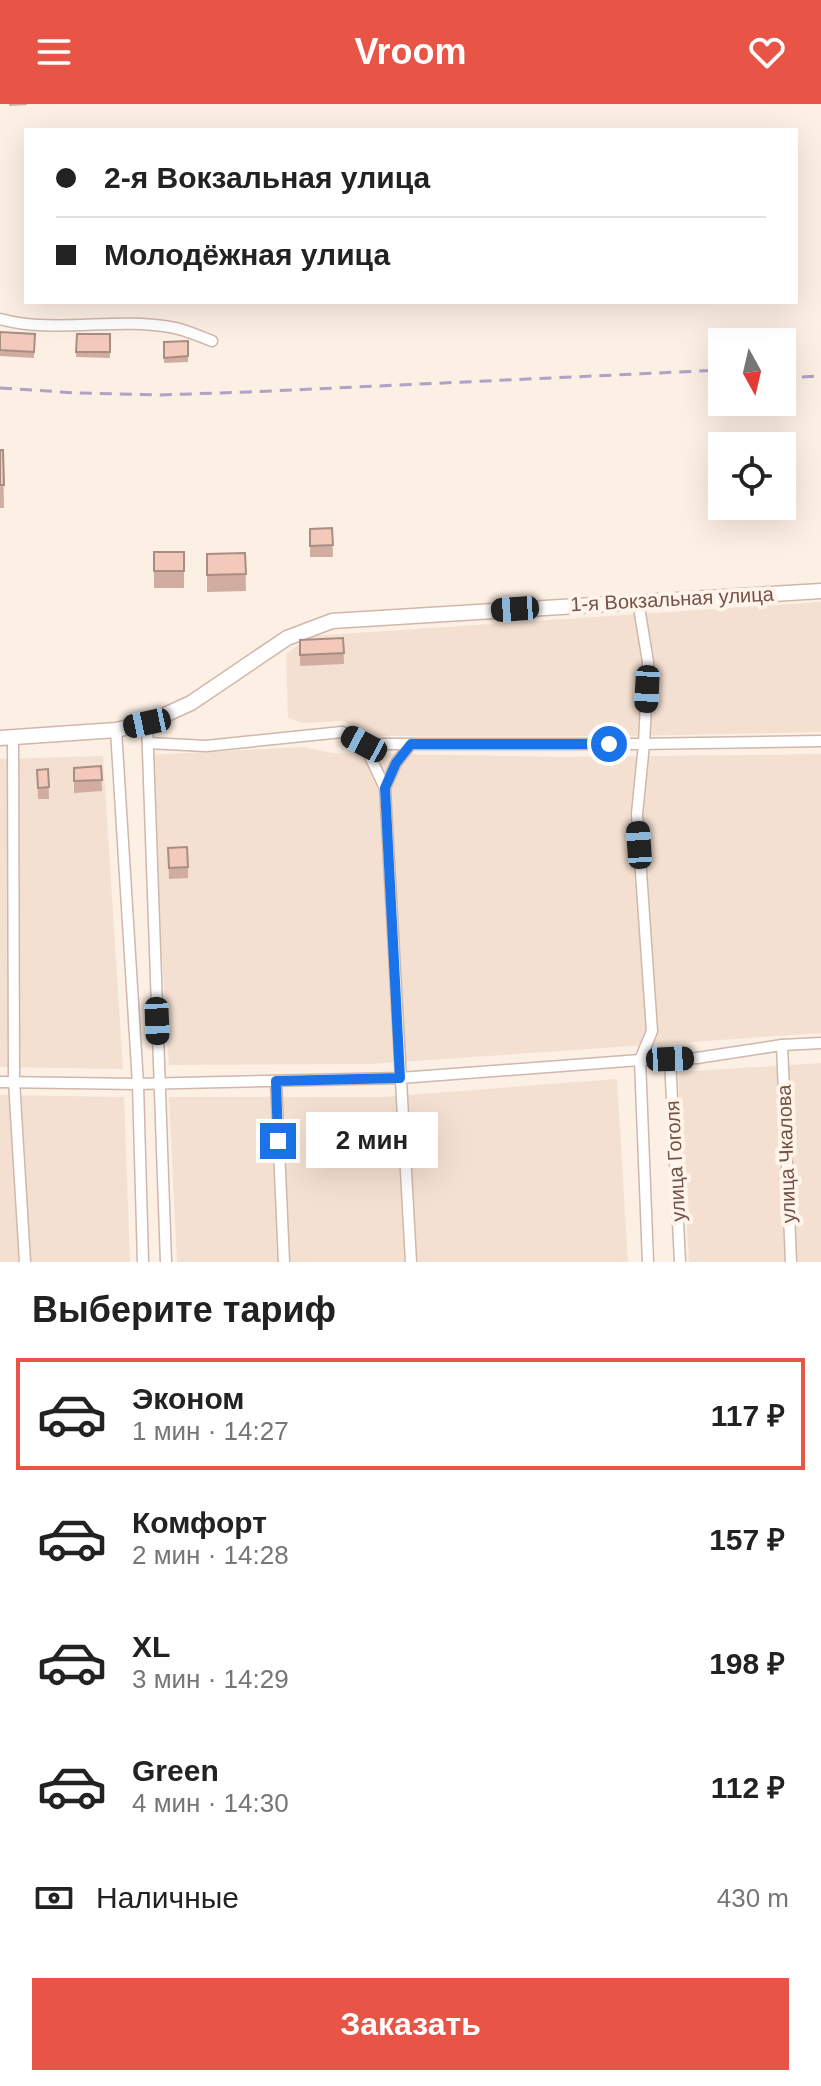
<!DOCTYPE html>
<html lang="ru">
<meta charset="utf-8">
<style>
:root{--surface:#fff;--page:#f6f6f6;--text:#222;--muted:#767676;--line:#e0e0e0;--accent:#e85546}
body{margin:0;font-family:Arial,sans-serif;background:var(--page);color:var(--text);height:100vh;display:flex;flex-direction:column;font-size:30px;white-space:nowrap}
*{box-sizing:border-box;margin:0}
p{font-size:26px;color:var(--muted)}
.icon{flex:none;width:44px;height:44px;fill:none;stroke:currentColor;stroke-width:2;stroke-linecap:round;stroke-linejoin:round}
.map{position:relative;height:1158px;overflow:hidden}
.drawer{display:flex;flex-direction:column;background:var(--surface);flex:1}
.drawer>*{flex:none}
.banner{position:absolute;left:24px;top:24px;width:774px;height:176px;border-radius:0px;box-shadow:0 8px 32px #0002;display:grid;align-content:center;height:176px;padding:0 32px;background:var(--surface)}
.needle{width:52px;rotate:172deg}
.fabs{position:absolute;left:708px;top:224px;display:grid;gap:16px}
.fabs a{display:grid;place-items:center;width:88px;height:88px;border-radius:0px;background:var(--surface);box-shadow:0 8px 32px #0002;font-size:40px}
.end{position:absolute;width:36px;height:36px;margin:-18px;border:10px solid #1a73e8;background:#fff;box-shadow:0 0 0 4px #fff}
.from{border-radius:50%}
.bubble{position:absolute;height:56px;border-radius:0px;background:var(--surface);box-shadow:0 8px 32px #0002;font-size:26px;font-weight:700;line-height:56px;text-align:center}
.car{position:absolute;width:24px;height:48px;margin:-24px -12px;border-radius:10px;box-shadow:0 0 6px 2px #0007;background:linear-gradient(#222 24%,#8ab4d8 0 40%,#222 0 76%,#8ab4d8 0 86%,#222 0)}
.banner b{display:flex;align-items:center;gap:28px;height:76px;font-size:30px}
.banner b+b{border-top:2px solid var(--line)}
.banner i{width:20px;height:20px;background:var(--text)}
ul{padding:0;list-style:none}
li{display:flex;align-items:center;gap:24px;height:112px;margin:0 16px 12px;padding:0 16px;border:4px solid transparent;border-radius:0px}
li div{flex:1}
li b{display:block;font-size:30px}
li em{font-style:normal;font-weight:700}
li.active{border-color:var(--accent)}
li>.icon{width:72px;height:72px;stroke-width:1.5}
h2{padding:0 32px;font-size:36px;line-height:96px}
.pay{display:flex;align-items:center;gap:20px;height:88px;padding:0 32px;font-size:30px}
.pay p{margin-inline-start:auto}
.action{display:flex;gap:16px;margin-top:auto;padding:16px 32px}
.action a{flex:1;height:92px;border-radius:0px;background:var(--accent);color:#fff;font-size:32px;font-weight:700;line-height:92px;text-align:center}
header{display:flex;justify-content:space-between;align-items:center;height:104px;padding:0 32px;background:var(--accent);color:#fff;font-size:36px;font-weight:700}
.map>svg:first-child{display:block}
.residential{fill:#f4e0d1}
.lines{fill:none;stroke-linecap:round;stroke-linejoin:round}
.minor-casing{stroke:#d0b7ac;stroke-width:13}
.secondary-casing{stroke:#d3b6a9;stroke-width:17}
.minor{stroke:#fff;stroke-width:10}
.secondary{stroke:#fff;stroke-width:14}
.rail{stroke:#b0a1c6;stroke-width:3;stroke-dasharray:12 8;stroke-linecap:butt}
.wall{fill:#d0ada0}
.building{fill:#f2c9ba;stroke:#a98d82;stroke-width:2}
.route{stroke:#1a73e8;stroke-width:10}
.labels{text-anchor:middle;stroke-width:8;stroke-linejoin:round;paint-order:stroke}
.street-label{font-size:20px;fill:#755249;stroke:#fff4e9}
</style>
<header><svg class="icon" aria-label="menu" viewBox="0 0 24 24"><path d="M4 6h16M4 12h16M4 18h16"/></svg>Vroom<svg class="icon" aria-label="heart" viewBox="0 0 24 24"><path d="M12 20l-8-8c-3-5 5-10 8-4 3-6 11-1 8 4z"/></svg></header>
<div class="map">
<svg width="821" height="1158" viewBox="0 0 821 1158">
<rect width="100%" height="100%" fill="#fcefe3"/>
<g class="residential">
<path d="M821,498V628L628,632H372L344,617L303,619L288,614L286,550L311,532Z"/>
<path d="M304,643L332,649L563,653L821,650V929L370,960L169,961L149,651Z"/>
<path d="M103,652L123,965L0,963V655Z"/>
<path d="M821,959V1158H689L678,968Z"/>
<path d="M617,975L628,1158H177L169,993H382Z"/>
<path d="M0,991L124,993L130,1158H0Z"/>
</g>
<g class="lines">
<defs>
<g id="minor">
<path d="M0,215C56,230 114,213 170,223C184,225 199,232 212,237"/>
<path d="M638,497L648,558L644,640L637,710L652,927L640,956L648,1158"/>
<path d="M147,619L166,1158"/>
<path d="M116,626L138,980L143,1158"/>
<path d="M13,634L14,977L25,1158"/>
<path d="M148,639L206,642L342,628L364,640H638L821,637"/>
<path d="M364,640L385,684L411,1158"/>
<path d="M385,684L396,659L411,640"/>
<path d="M782,941L791,1158"/>
<path d="M670,955L680,1158"/>
<path d="M276,977L284,1158"/>
<path d="M0,978L138,980L400,974L640,956L697,954L782,941L821,939"/>
</g>
<path id="secondary" d="M0,634L116,626L147,619L191,599L287,534L332,517L821,487"/>
</defs>
<use href="#minor" class="minor-casing"/>
<use href="#secondary" class="secondary-casing"/>
<use href="#minor" class="minor"/>
<use href="#secondary" class="secondary"/>
<g class="rail">
<path d="M782,274L821,272"/>
<path d="M0,284L77,289L158,291L249,288L722,266"/>
</g>
</g>
<g class="wall">
<path d="M9,0H27V1L9,2Z"/>
<path d="M0,228L35,230L34,254L0,252Z"/>
<path d="M77,230H110V254L76,253Z"/>
<path d="M164,238L188,252V258L164,259Z"/>
<path d="M0,346H3L4,404H0Z"/>
<path d="M332,424L333,453H310V425Z"/>
<rect x="154" y="448" width="30" height="36"/>
<path d="M245,449L246,487L207,488V450Z"/>
<path d="M343,534L344,560L300,562V536Z"/>
<path d="M101,662L102,687L74,689V664Z"/>
<path d="M48,665L49,695H38L37,666Z"/>
<path d="M168,744L188,763V774L169,775Z"/>
</g>
<g class="building">
<path d="M0,228L35,230L34,248L0,246Z"/>
<path d="M77,230H110V248H76Z"/>
<path d="M188,237V252L164,254V238Z"/>
<path d="M0,346H3L4,381H0Z"/>
<path d="M332,424L333,441L310,442V425Z"/>
<rect x="154" y="448" width="30" height="19"/>
<path d="M245,449L246,470L207,471V450Z"/>
<path d="M343,534L344,549L300,551V536Z"/>
<path d="M101,662L102,676L74,677V664Z"/>
<path d="M48,665L49,683L38,684L37,666Z"/>
<path d="M187,743L188,763L169,764L168,744Z"/>
</g>
<g class="lines">
<path class="route" d="M278,1037L276,977L400,974L385,684L396,659L411,640H609"/>
</g>
<g class="labels">
<g class="street-label">
<text transform="translate(672 495) rotate(-3)" y="7">1-я Вокзальная улица</text>
<text transform="translate(786 1050) rotate(-92)" y="7">улица Чкалова</text>
<text transform="translate(675 1057) rotate(-93)" y="7">улица Гоголя</text>
</g>
</g>
</svg>
<div class="fabs">
<a><svg class="needle" viewBox="-14 -14 28 28"><path d="M0-13l5 13h-10z" fill="#e53935"/><path d="M0 13l5-13h-10z" fill="#767676"/></svg></a>
<a><svg class="icon" aria-label="locate" viewBox="0 0 24 24"><circle cx="12" cy="12" r="6"/><path d="M12 2v4M12 18v4M2 12h4M18 12h4"/></svg></a>
</div>
<i class="end from" style="left:609px;top:640px"></i>
<i class="end" style="left:278px;top:1037px"></i>
<div class="bubble" style="left:306px;top:1008px;width:132px">2 мин</div>
<i class="car" style="left:515px;top:505px;rotate:266deg"></i>
<i class="car" style="left:647px;top:585px;rotate:183deg"></i>
<i class="car" style="left:147px;top:619px;rotate:258deg"></i>
<i class="car" style="left:364px;top:640px;rotate:298deg"></i>
<i class="car" style="left:639px;top:741px;rotate:356deg"></i>
<i class="car" style="left:157px;top:917px;rotate:178deg"></i>
<i class="car" style="left:670px;top:955px;rotate:88deg"></i>
<div class="banner">
<b><i class="from"></i>2-я Вокзальная улица</b>
<b><i></i>Молодёжная улица</b>
</div>
</div>
<section class="drawer">
<h2>Выберите тариф</h2>
<ul>
<li class="active"><svg class="icon" aria-label="car" viewBox="0 0 24 24"><path d="M5 17H2v-5l4-1 3-4h7l3 4 3 1v5h-3M9 17h6M6 11h13"/><circle cx="7" cy="17" r="2"/><circle cx="17" cy="17" r="2"/></svg><div><b>Эконом</b><p>1 мин · 14:27</p></div><em>117 ₽</em></li>
<li><svg class="icon" aria-label="car" viewBox="0 0 24 24"><path d="M5 17H2v-5l4-1 3-4h7l3 4 3 1v5h-3M9 17h6M6 11h13"/><circle cx="7" cy="17" r="2"/><circle cx="17" cy="17" r="2"/></svg><div><b>Комфорт</b><p>2 мин · 14:28</p></div><em>157 ₽</em></li>
<li><svg class="icon" aria-label="car" viewBox="0 0 24 24"><path d="M5 17H2v-5l4-1 3-4h7l3 4 3 1v5h-3M9 17h6M6 11h13"/><circle cx="7" cy="17" r="2"/><circle cx="17" cy="17" r="2"/></svg><div><b>XL</b><p>3 мин · 14:29</p></div><em>198 ₽</em></li>
<li><svg class="icon" aria-label="car" viewBox="0 0 24 24"><path d="M5 17H2v-5l4-1 3-4h7l3 4 3 1v5h-3M9 17h6M6 11h13"/><circle cx="7" cy="17" r="2"/><circle cx="17" cy="17" r="2"/></svg><div><b>Green</b><p>4 мин · 14:30</p></div><em>112 ₽</em></li>
</ul>
<div class="pay"><svg class="icon" aria-label="cash" viewBox="0 0 24 24"><path d="M3 7h18v10H3z"/><circle cx="12" cy="12" r="2"/></svg>Наличные<p>430 m</p></div>
<div class="action"><a>Заказать</a></div>
</section>
